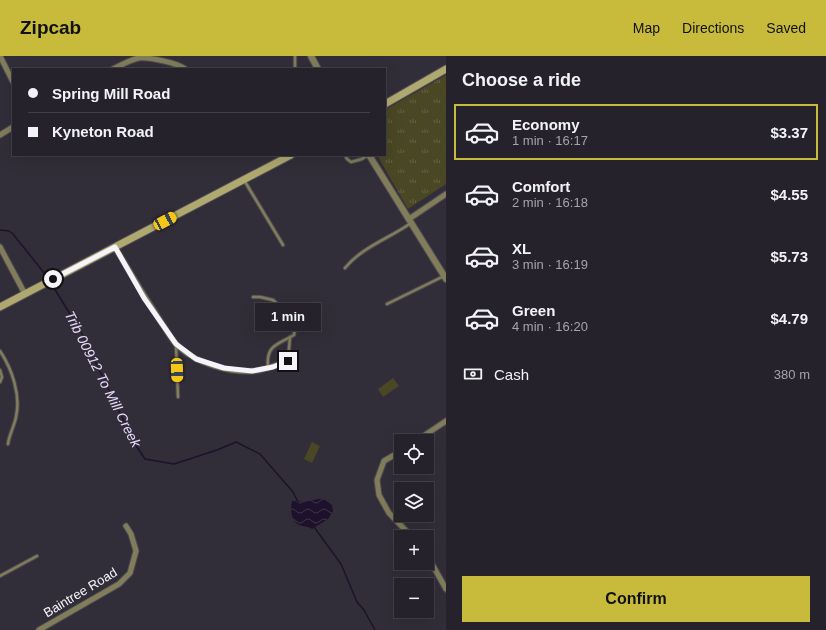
<!DOCTYPE html>
<meta charset="utf-8">
<style>
:root{--surface:#26222b;--page:#322f37;--text:#f1f3f6;--muted:#a4a4a9;--line:#423f47;--accent:#c8bb3b}
body{margin:0;font-family:Helvetica,sans-serif;background:var(--page);color:var(--text);height:100vh;display:flex;flex-direction:column;font-size:15px;white-space:nowrap}
*{box-sizing:border-box;margin:0}
p{font-size:13px;color:var(--muted)}
.icon{flex:none;width:22px;height:22px;fill:none;stroke:currentColor;stroke-width:2;stroke-linecap:round;stroke-linejoin:round}
.map{position:relative;flex:1;overflow:hidden}
.drawer{display:flex;flex-direction:column;background:var(--surface);width:380px}
.drawer>*{flex:none}
.banner{position:absolute;left:12px;top:12px;width:374px;height:88px;border-radius:0px;box-shadow:0 4px 16px #0002,0 0 0 1px var(--line);display:grid;align-content:center;height:88px;padding:0 16px;background:var(--surface)}
.controls{position:absolute;left:394px;top:378px;display:grid;gap:8px}
.controls a{display:grid;place-items:center;width:40px;height:40px;border-radius:0px;background:var(--surface);box-shadow:0 4px 16px #0002,0 0 0 1px var(--line);font-size:20px}
.end{position:absolute;width:18px;height:18px;margin:-9px;border:5px solid #f6f3fb;background:#111;box-shadow:0 0 0 2px #111}
.from{border-radius:50%}
.bubble{position:absolute;height:28px;border-radius:0px;background:var(--surface);box-shadow:0 4px 16px #0002,0 0 0 1px var(--line);font-size:13px;font-weight:800;line-height:28px;text-align:center}
.car{position:absolute;width:12px;height:24px;margin:-12px -6px;border-radius:5px;box-shadow:0 0 3px 1px #0007;background:linear-gradient(#f5c518 24%,#345 0 40%,#f5c518 0 76%,#345 0 86%,#f5c518 0)}
.banner b{display:flex;align-items:center;gap:14px;height:38px;font-size:15px}
.banner b+b{border-top:1px solid var(--line)}
.banner i{width:10px;height:10px;background:var(--text)}
ul{padding:0;list-style:none}
li{display:flex;align-items:center;gap:12px;height:56px;margin:0 8px 6px;padding:0 8px;border:2px solid transparent;border-radius:0px}
li div{flex:1}
li b{display:block;font-size:15px}
li em{font-style:normal;font-weight:800}
li.current{border-color:var(--accent)}
li>.icon{width:36px;height:36px;stroke-width:1.5}
h2{padding:0 16px;font-size:18px;line-height:48px}
.pay{display:flex;align-items:center;gap:10px;height:44px;padding:0 16px;font-size:15px}
.pay p{margin-inline-start:auto}
.primary-button{display:flex;gap:8px;margin-top:auto;padding:8px 16px}
.primary-button a{flex:1;height:46px;border-radius:0px;background:var(--accent);color:#111;font-size:16px;font-weight:800;line-height:46px;text-align:center}
header{display:flex;align-items:center;gap:24px;box-sizing:border-box;height:56px;padding:0 20px;background:var(--accent);color:#111}
header strong{font-size:19px}
nav{display:flex;gap:22px;margin-inline-start:auto;font-size:14px}
main{display:flex;flex:1;min-height:0}
.map>svg:first-child{display:block}
.grass{fill:url(#grass-tufts)}
.pitch{fill:#4a4724}
.water{fill:url(#water-waves)}
.lines{fill:none;stroke-linecap:round;stroke-linejoin:round}
.stream{stroke:#1e112c;stroke-width:1.5}
.service-casing{stroke:#4d4a54;stroke-width:4.5}
.minor-casing{stroke:#4d4a54;stroke-width:7}
.tertiary-casing{stroke:#4d4a54;stroke-width:8}
.secondary-casing{stroke:#4d4a54;stroke-width:9}
.service{stroke:#817d5a;stroke-width:2.5}
.minor{stroke:#817d5a;stroke-width:5}
.tertiary{stroke:#817d5a;stroke-width:6}
.secondary{stroke:#afa96f;stroke-width:7}
.route{stroke:#f6f3fb;stroke-width:5}
.labels{text-anchor:middle;stroke-width:3;stroke-linejoin:round;paint-order:stroke}
.street-label{font-size:13px;fill:#f6f3fb;stroke:#322e39}
.water-label{font-size:14px;font-style:italic;fill:#e9dbfe;stroke:#322e39}
</style>
<header>
<strong>Zipcab</strong>
<nav><a>Map</a><a>Directions</a><a>Saved</a></nav>
</header>
<main>
<div class="map">
<svg width="446" height="574" viewBox="0 0 446 574">
<defs>
<pattern id="grass-tufts" width="24" height="20" patternUnits="userSpaceOnUse"><rect width="24" height="20" fill="#4a4724"/><path d="M3 7l-1-3M5 7V3M7 7l1-3M15 17l-1-3M17 17v-4M19 17l1-3" fill="none" stroke="#656245"/></pattern>
<pattern id="water-waves" width="16" height="10" patternUnits="userSpaceOnUse"><rect width="16" height="10" fill="#1e112c"/><path d="M0 5q4-4 8 0t8 0" fill="none" stroke="#3f344c"/></pattern>
</defs>
<rect width="100%" height="100%" fill="#322e39"/>
<path class="grass" d="M446,19V128L408,153L377,99H385V54Z"/>
<g class="pitch">
<path d="M393,322L399,330L383,341L378,333Z"/>
<path d="M312,386L320,390L312,407L304,403Z"/>
</g>
<path class="water" d="M318,443H324L332,449L333,455L328,463L312,473C308,470 304,471 299,469C291,465 290,453 292,445L304,446Z"/>
<g class="lines">
<g class="stream">
<path d="M0,174L9,175L13,178L49,223"/>
<path d="M51,227L81,276L135,388L145,403L174,408L217,394L236,386L260,398L293,436L298,446"/>
<path d="M314,471L341,508L357,546L364,554L375,574"/>
</g>
<defs>
<g id="service">
<path d="M295,0V13"/>
<path d="M345,99L347,103L351,106L362,103L368,99"/>
<path d="M244,124L283,189"/>
<path d="M345,212C362,191 390,182 411,167"/>
<path d="M253,241H260L273,244L290,260L295,272L294,279C277,289 266,289 268,311"/>
<path d="M387,248L444,220"/>
<path d="M176,289L178,341"/>
<path d="M0,295C12,313 21,339 16,361C14,371 9,379 8,388"/>
<path d="M288,304L290,281"/>
<path d="M0,314L2,321L0,326"/>
<path d="M0,520L37,500"/>
</g>
<g id="minor">
<path d="M0,0L13,26"/>
<path d="M113,13C119,10 132,3 139,2C149,1 178,7 185,13"/>
<path d="M0,79L13,71"/>
<path d="M409,163L446,138"/>
<path d="M0,191L25,238"/>
<path d="M115,191C130,217 146,243 163,269C168,276 172,285 179,291C196,307 230,317 253,315C265,314 277,309 288,305"/>
<path d="M416,385L446,365"/>
<path d="M401,395L384,405L377,424L379,439L389,457L412,481"/>
<path d="M427,499L446,533"/>
<path d="M39,574L119,528L130,517L136,495L131,478L126,470"/>
</g>
<g id="tertiary">
<path d="M311,0L318,13"/>
<path d="M369,99L446,223"/>
</g>
<g id="secondary">
<path d="M385,48L446,13"/>
<path d="M0,251L291,99"/>
</g>
</defs>
<use href="#service" class="service-casing"/>
<use href="#minor" class="minor-casing"/>
<use href="#tertiary" class="tertiary-casing"/>
<use href="#secondary" class="secondary-casing"/>
<use href="#service" class="service"/>
<use href="#minor" class="minor"/>
<use href="#tertiary" class="tertiary"/>
<use href="#secondary" class="secondary"/>
</g>
<g class="lines">
<path class="route" d="M53,223L115,191L144,242L176,288L196,303L224,312L252,315L273,311L288,305"/>
</g>
<g class="labels">
<g class="street-label">
<text transform="translate(80 536) rotate(-31)" y="5">Baintree Road</text>
</g>
<g class="water-label">
<text transform="translate(103 323) rotate(63)" y="5">Trib 00912 To Mill Creek</text>
</g>
</g>
</svg>
<div class="controls">
<a><svg class="icon" aria-label="locate" viewBox="0 0 24 24"><circle cx="12" cy="12" r="6"/><path d="M12 2v4M12 18v4M2 12h4M18 12h4"/></svg></a>
<a><svg class="icon" aria-label="layers" viewBox="0 0 24 24"><path d="M12 4l9 5-9 5-9-5zM3 14l9 5 9-5"/></svg></a>
<a>+</a>
<a>−</a>
</div>
<i class="end from" style="left:53px;top:223px"></i>
<i class="end" style="left:288px;top:305px"></i>
<div class="bubble" style="left:255px;top:247px;width:66px">1 min</div>
<i class="car" style="left:165px;top:165px;rotate:62deg"></i>
<i class="car" style="left:177px;top:314px;rotate:178deg"></i>
<div class="banner">
<b><i class="from"></i>Spring Mill Road</b>
<b><i></i>Kyneton Road</b>
</div>
</div>
<section class="drawer">
<h2>Choose a ride</h2>
<ul>
<li class="current"><svg class="icon" aria-label="car" viewBox="0 0 24 24"><path d="M5 17H2v-5l4-1 3-4h7l3 4 3 1v5h-3M9 17h6M6 11h13"/><circle cx="7" cy="17" r="2"/><circle cx="17" cy="17" r="2"/></svg><div><b>Economy</b><p>1 min · 16:17</p></div><em>$3.37</em></li>
<li><svg class="icon" aria-label="car" viewBox="0 0 24 24"><path d="M5 17H2v-5l4-1 3-4h7l3 4 3 1v5h-3M9 17h6M6 11h13"/><circle cx="7" cy="17" r="2"/><circle cx="17" cy="17" r="2"/></svg><div><b>Comfort</b><p>2 min · 16:18</p></div><em>$4.55</em></li>
<li><svg class="icon" aria-label="car" viewBox="0 0 24 24"><path d="M5 17H2v-5l4-1 3-4h7l3 4 3 1v5h-3M9 17h6M6 11h13"/><circle cx="7" cy="17" r="2"/><circle cx="17" cy="17" r="2"/></svg><div><b>XL</b><p>3 min · 16:19</p></div><em>$5.73</em></li>
<li><svg class="icon" aria-label="car" viewBox="0 0 24 24"><path d="M5 17H2v-5l4-1 3-4h7l3 4 3 1v5h-3M9 17h6M6 11h13"/><circle cx="7" cy="17" r="2"/><circle cx="17" cy="17" r="2"/></svg><div><b>Green</b><p>4 min · 16:20</p></div><em>$4.79</em></li>
</ul>
<div class="pay"><svg class="icon" aria-label="cash" viewBox="0 0 24 24"><path d="M3 7h18v10H3z"/><circle cx="12" cy="12" r="2"/></svg>Cash<p>380 m</p></div>
<div class="primary-button"><a>Confirm</a></div>
</section>
</main>
